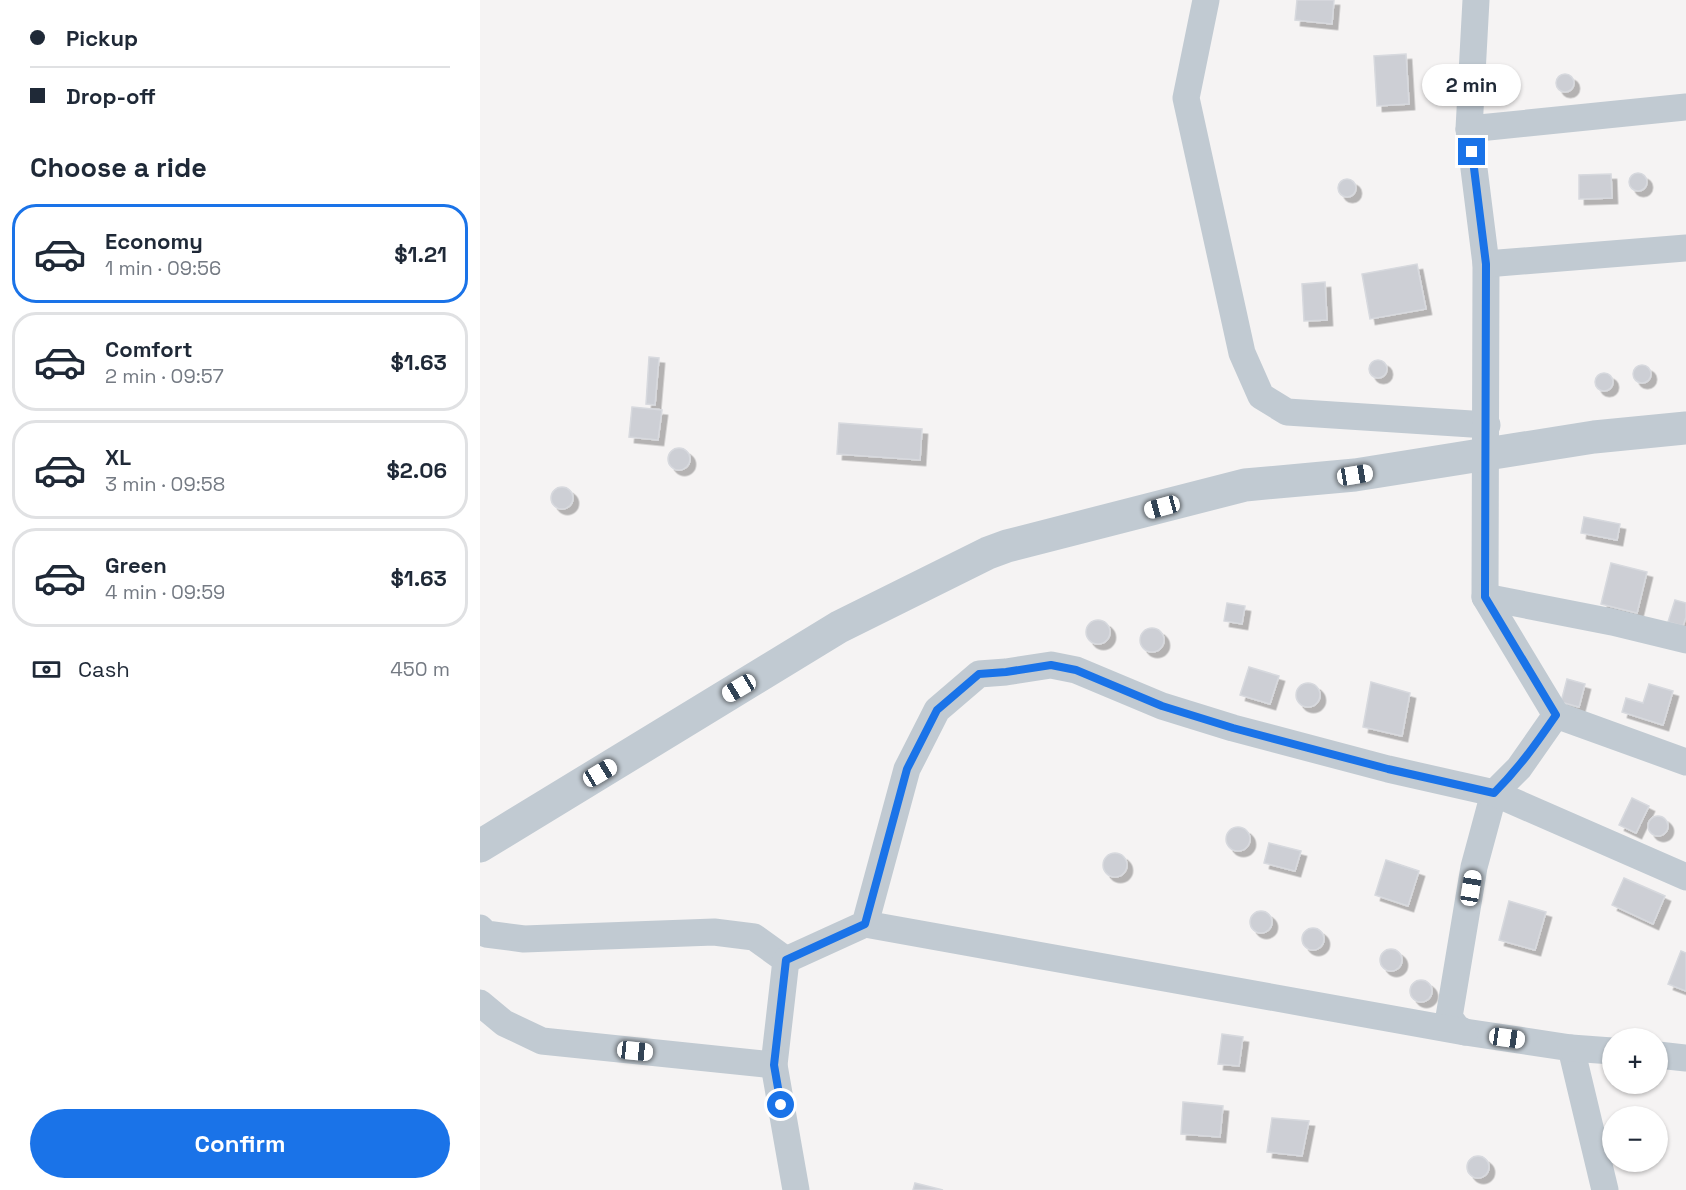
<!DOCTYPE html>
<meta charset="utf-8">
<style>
:root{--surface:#fff;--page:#f2f2f3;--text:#1f2937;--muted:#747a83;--line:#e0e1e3;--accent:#1a73e8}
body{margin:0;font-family:"Space Grotesk",sans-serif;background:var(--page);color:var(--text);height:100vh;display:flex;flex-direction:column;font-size:22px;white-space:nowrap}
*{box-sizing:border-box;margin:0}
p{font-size:20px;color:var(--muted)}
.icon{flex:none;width:33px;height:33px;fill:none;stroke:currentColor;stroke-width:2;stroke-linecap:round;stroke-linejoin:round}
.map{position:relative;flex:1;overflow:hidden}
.side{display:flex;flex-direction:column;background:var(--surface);width:480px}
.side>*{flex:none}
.guide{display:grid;align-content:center;height:132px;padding:0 30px;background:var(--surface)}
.controls{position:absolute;left:1122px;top:1028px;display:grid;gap:12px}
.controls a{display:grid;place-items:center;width:66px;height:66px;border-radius:50%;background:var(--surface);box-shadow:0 2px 4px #0004;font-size:30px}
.end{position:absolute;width:27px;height:27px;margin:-14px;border:8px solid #1a73e8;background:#fff;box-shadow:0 0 0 3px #fff}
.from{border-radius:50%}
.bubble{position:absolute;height:42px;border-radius:21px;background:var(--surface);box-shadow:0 2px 4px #0004;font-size:20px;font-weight:600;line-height:42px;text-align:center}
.car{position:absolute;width:18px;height:36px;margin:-18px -9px;border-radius:8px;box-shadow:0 0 4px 2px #0007;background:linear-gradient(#fff 24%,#345 0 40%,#fff 0 76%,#345 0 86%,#fff 0)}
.guide b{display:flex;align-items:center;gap:21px;height:57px;font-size:22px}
.guide b+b{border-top:2px solid var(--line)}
.guide i{width:15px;height:15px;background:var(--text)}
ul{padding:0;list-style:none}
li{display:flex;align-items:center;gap:18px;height:99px;margin:0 12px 9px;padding:0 18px;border:3px solid var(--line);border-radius:24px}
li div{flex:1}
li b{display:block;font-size:22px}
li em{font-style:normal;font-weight:600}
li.on{border-color:var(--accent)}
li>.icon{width:54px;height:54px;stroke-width:1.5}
h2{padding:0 30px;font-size:27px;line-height:72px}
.pay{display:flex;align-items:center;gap:15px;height:66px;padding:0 30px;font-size:22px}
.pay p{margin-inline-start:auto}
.primary-button{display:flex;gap:12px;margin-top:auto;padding:12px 30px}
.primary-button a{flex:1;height:69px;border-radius:36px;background:var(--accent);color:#fff;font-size:24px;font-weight:600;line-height:69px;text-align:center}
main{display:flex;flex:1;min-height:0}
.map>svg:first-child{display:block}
.building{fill:#cdcfd5;stroke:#d7d9de;stroke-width:1.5;filter:url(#shadow)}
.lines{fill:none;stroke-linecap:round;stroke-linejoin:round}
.minor{stroke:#c1cad2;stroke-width:27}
.tertiary{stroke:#c1cad2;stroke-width:33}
.route{stroke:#1a73e8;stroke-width:8}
</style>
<main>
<section class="side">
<div class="guide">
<b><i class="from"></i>Pickup</b>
<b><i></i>Drop-off</b>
</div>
<h2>Choose a ride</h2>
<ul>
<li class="on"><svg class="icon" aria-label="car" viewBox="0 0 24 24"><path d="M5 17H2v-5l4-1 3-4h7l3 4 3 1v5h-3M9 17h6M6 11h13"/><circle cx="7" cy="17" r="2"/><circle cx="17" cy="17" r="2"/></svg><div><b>Economy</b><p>1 min · 09:56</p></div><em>$1.21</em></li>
<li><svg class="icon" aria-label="car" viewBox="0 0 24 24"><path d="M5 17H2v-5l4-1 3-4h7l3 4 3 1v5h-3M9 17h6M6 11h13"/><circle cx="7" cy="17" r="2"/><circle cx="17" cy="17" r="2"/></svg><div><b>Comfort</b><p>2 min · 09:57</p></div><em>$1.63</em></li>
<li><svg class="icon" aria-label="car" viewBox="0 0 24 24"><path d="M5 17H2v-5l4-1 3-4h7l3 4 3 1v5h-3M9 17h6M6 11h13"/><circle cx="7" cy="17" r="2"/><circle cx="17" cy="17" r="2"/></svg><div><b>XL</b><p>3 min · 09:58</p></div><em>$2.06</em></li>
<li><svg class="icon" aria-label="car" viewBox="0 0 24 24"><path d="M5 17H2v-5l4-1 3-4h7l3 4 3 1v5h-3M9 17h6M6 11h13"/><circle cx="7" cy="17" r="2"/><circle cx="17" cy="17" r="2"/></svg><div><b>Green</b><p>4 min · 09:59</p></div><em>$1.63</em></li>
</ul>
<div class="pay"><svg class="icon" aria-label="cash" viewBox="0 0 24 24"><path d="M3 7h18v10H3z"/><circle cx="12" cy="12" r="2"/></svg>Cash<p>450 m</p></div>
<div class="primary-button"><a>Confirm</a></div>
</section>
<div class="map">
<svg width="1206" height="1190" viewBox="0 0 1206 1190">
<defs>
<filter id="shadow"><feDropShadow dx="5.5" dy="5.5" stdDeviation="0" flood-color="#0004"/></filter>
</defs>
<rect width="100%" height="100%" fill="#f5f3f3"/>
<g class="building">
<path d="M817,0H854L852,24L815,20Z"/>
<path d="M926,54L929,104L897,106L894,56Z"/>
<circle cx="1085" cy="83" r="9"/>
<circle cx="1158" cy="182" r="9"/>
<path d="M1131,174L1132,198L1099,199V175Z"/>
<circle cx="867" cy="188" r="9"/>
<path d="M937,264L946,309L890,319L882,274Z"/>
<path d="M845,282L847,320L824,321L822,284Z"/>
<path d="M169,357L179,358L175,405L166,404Z"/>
<circle cx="898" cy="369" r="9"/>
<circle cx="1162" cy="374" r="9"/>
<circle cx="1124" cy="382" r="9"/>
<path d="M152,407L182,410L178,440L149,437Z"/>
<path d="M359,423L442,429L440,460L357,454Z"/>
<circle cx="199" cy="459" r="11"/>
<circle cx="82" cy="498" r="11"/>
<path d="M1104,517L1140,524L1137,540L1101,533Z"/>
<path d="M1131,563L1167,572L1157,613L1121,604Z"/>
<path d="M1195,600L1206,603V617L1203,626L1188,622Z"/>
<path d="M747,603L765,606L762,624L744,621Z"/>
<circle cx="618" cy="632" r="12"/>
<circle cx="672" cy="640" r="12"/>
<path d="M769,667L799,676L790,704L760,695Z"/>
<path d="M1087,679L1105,684L1099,707L1081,702Z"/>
<path d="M891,682L930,693L922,736L883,727Z"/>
<circle cx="828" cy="695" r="12"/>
<path d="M1169,684L1193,691L1183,725L1142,712L1146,698L1163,703Z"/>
<path d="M1152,798L1169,806L1156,833L1139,825Z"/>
<circle cx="1178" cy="826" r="10"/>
<circle cx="758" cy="839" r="12"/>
<path d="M789,843L821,851L815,871L784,863Z"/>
<circle cx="635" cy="865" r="12"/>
<path d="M906,860L939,871L928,906L895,895Z"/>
<path d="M1144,878L1185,896L1173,924L1132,905Z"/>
<path d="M1029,901L1066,912L1055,950L1019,940Z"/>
<circle cx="781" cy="922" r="11"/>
<circle cx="833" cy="939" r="11"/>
<circle cx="911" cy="960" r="11"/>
<path d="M1201,951L1206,953V991L1188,984Z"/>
<circle cx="941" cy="991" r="11"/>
<path d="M742,1034L763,1037L759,1066L738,1064Z"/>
<path d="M703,1102L743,1106L740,1137L701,1134Z"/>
<path d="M792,1118L829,1121L822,1156L787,1152Z"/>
<circle cx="998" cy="1167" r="11"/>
<path d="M435,1183L463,1190H433Z"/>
</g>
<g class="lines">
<g class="minor">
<path d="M726,0L706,98L762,353L781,396L807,412L1007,425"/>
<path d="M996,0L989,129L1006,264L1005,597L1076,715L1039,768L1014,793L994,867L969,1017L977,1028L985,1032L1091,1048L1125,1190"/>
<path d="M989,129L1206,107"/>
<path d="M1006,264L1206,248"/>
<path d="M1005,597L1132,622L1206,640"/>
<path d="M1076,715L1206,762"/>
<path d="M385,924L985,1032"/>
<path d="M0,928L6,934L44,939L234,932L274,937L306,960L294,1065L316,1190"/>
<path d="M306,960L385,924L427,769L457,710L499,674L526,672L571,665L596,670L682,706L753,728L908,769L1014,793L1206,877"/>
<path d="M0,1003L24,1023L62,1041L294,1065"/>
<path d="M1091,1048L1132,1051"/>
<path d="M1178,1055L1206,1058"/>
</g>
<path class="tertiary" d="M0,846L359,627L508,553L527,546L765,485L875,475L1114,437L1206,428"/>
</g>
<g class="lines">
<path class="route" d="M301,1105L294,1065L306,960L385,924L427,769L457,710L499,674L526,672L571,665L596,670L682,706L753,728L908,769L1014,793C1039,768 1056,744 1076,715L1005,597L1006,264L992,152"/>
</g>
</svg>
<div class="controls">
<a>+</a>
<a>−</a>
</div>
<i class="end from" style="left:301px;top:1105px"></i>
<i class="end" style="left:992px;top:152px"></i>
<div class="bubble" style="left:942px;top:64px;width:99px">2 min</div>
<i class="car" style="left:875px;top:475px;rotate:81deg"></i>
<i class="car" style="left:682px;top:507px;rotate:255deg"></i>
<i class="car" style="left:259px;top:688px;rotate:239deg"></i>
<i class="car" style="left:120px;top:773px;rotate:59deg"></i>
<i class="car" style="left:991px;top:888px;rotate:9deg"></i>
<i class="car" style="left:1027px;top:1038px;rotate:98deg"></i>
<i class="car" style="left:155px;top:1051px;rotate:96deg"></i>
</div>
</main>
